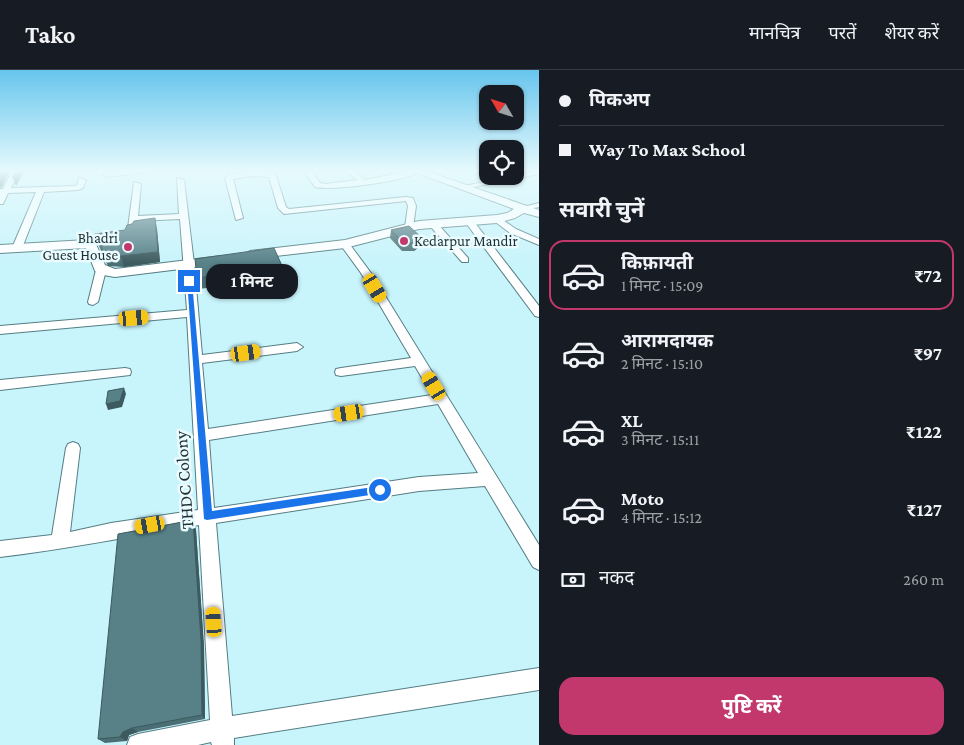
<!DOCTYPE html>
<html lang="hi">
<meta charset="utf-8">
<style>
:root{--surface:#171b24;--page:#20242c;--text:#f1f3f6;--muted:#9ea1a6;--line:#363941;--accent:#c3386c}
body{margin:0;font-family:"Crimson Pro","Noto Sans Devanagari",serif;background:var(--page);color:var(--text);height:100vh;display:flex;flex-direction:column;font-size:19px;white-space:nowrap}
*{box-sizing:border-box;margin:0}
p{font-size:16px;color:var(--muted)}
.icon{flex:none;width:28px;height:28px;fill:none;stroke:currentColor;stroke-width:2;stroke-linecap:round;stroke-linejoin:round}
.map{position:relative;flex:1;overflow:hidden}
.drawer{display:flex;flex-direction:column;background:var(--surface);width:425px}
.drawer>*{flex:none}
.banner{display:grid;align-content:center;height:110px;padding:0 20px;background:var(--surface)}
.needle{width:32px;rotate:309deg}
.tools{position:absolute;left:479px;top:15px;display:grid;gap:10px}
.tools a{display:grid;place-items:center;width:45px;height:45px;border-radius:10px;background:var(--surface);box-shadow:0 1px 4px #0004;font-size:25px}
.end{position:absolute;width:22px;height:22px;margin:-11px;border:6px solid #1a73e8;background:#fff;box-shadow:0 0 0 2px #fff}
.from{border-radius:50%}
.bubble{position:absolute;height:35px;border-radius:15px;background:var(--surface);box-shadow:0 1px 4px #0004;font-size:16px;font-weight:700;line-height:35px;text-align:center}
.car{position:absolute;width:15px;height:30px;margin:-15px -8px;border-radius:6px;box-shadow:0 0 4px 1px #0007;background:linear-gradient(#f5c518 24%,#345 0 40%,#f5c518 0 76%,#345 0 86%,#f5c518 0)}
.banner b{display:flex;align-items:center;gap:18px;height:48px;font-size:19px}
.banner b+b{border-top:1px solid var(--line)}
.banner i{width:12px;height:12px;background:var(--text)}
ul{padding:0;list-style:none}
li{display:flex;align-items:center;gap:15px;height:70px;margin:0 10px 8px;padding:0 10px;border:2px solid transparent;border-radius:15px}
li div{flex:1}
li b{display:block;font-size:19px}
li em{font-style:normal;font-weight:700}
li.selected{border-color:var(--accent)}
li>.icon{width:45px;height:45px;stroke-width:1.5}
h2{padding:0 20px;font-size:22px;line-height:60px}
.pay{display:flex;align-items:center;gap:12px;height:55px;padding:0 20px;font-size:19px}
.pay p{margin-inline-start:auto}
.primary-button{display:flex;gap:10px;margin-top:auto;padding:10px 20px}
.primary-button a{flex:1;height:58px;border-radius:15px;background:var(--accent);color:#fff;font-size:20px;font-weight:700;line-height:58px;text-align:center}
header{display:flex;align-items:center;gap:30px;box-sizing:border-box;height:70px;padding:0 25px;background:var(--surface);border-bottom:1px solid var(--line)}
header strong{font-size:24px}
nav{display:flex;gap:28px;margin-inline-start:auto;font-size:18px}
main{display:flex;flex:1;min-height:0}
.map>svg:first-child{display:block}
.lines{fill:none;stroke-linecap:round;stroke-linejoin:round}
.street-casing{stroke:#547d83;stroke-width:2}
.secondary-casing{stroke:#547d83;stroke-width:2}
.street{fill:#fff;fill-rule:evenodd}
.secondary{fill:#fff;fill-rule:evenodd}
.wall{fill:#4b6e74}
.shaded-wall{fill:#3d5a5e}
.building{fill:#578087;stroke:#3d5a5e}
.route{fill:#1a73e8}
.poi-dot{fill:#c3386c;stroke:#eafcff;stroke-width:2}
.labels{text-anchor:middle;stroke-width:5;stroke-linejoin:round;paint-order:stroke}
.far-poi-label{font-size:15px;fill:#1e2f32;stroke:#eafcff;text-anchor:end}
.street-label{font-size:18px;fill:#1e2f32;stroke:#eafcff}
</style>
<header>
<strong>Tako</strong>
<nav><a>मानचित्र</a><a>परतें</a><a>शेयर करें</a></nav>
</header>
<main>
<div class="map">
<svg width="539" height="675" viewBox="0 0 539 675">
<rect width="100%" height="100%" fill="#c8f4fb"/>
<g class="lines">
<defs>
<g id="street">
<path d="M12,100H20L11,118L74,116L77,115L79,108L86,110L83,118L78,120L44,122L22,178L17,181L12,178L36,122L8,123L3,134H0V119H3Z"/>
<path d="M131,100H153L149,102L107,107L103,105L107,103Z"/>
<path d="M245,100L275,103L286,137L289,139L406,127L413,128L416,136L413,157L409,160L405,157L408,136L406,131L284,144L278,138L269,107L252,106L233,109L243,148L236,150L225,108L230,104L247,102Z"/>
<path d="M303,100H311L320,113L325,114L357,110L345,100H353L365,110L413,100L422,101C407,111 333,121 315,117Z"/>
<path d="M539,100V104L464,119L460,117Z"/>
<path d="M177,108L184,110L194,194L202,285L297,273L303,277L297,281L202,293L208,359L432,325L415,296L341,306L336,305L335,302L336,299L341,298L411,288L361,203L340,174L345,171L348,172L371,203L539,475V500L533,497L485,416L419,421L216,453L232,646L539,598V620L234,668V675H212L211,672L198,675H127L130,667L138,664L210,650L199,455C132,466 67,479 0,487V471L52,465L66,378L68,374L73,372L78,374L80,378L70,462L111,453L198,440L187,247L0,264V256L187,240L180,149L137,151L135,160H129L128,158L134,112L141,114L138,146L179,144ZM438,334L478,403L419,407L214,438L209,370Z"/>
<path d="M539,133V137L523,140L519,138Z"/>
<path d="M497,146L516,159L539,169V175L510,163L494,151L493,149Z"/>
<path d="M469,148L472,149L539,236V247L535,246L466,153V149Z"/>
<path d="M433,151L436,152L468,188V192H462L430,156V152Z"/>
<path d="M101,197L106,200L98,232L93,235L89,234L88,232L96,200Z"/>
<path d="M125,298L130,299L131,302L130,305L0,320V310Z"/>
</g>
<g id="secondary">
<path d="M409,100H423L527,136L539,140V147L524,143L515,148L497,153L419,159L345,178L250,189L243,185L250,181L345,170L419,151L497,145L507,143L514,139Z"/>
<path d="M87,170L95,172L105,195L115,199L221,186L228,190L221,194L115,207L103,205L95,201L86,178L0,183V175Z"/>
</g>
</defs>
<use href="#street" class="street-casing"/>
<use href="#secondary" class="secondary-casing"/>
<use href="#street" class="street"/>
<use href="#secondary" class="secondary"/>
</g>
<g class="wall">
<path d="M157,159L160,192L124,197L108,196L98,174L95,164Z"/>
<path d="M391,160L422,168L420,176L414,181H402L390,168Z"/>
<path d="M283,198V209L198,219L197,208Z"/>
<path d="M193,450L196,460L204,577L205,649L138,662L129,665L127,671L105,673L98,669Z"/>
</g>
<g class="shaded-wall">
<path d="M2,100H10L2,117L0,118V103Z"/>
<path d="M16,100H25L16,116L12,106Z"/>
<path d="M155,148L157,159L160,192L124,197L121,186Z"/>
<path d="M422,168L420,176L414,181L416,173Z"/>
<path d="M124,318L126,324L122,337L108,340L106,334Z"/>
<path d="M193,450L196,460L204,577L205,649L202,645Z"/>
<path d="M132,658L138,662L129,665L127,671L120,667L123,662Z"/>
</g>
<g class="building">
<path d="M155,148L158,182L121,186L105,185L95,164L125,160L127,155L132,154L134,151Z"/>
<path d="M409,156L422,168L416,173H404L391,160Z"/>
<path d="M274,178L283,198L197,208L195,189Z"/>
<path d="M124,318L120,331L106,334L108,321Z"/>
<path d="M193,450L201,570L202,645L132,658L123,662L120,667L98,669L118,464Z"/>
</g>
<linearGradient id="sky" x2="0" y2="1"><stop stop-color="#67c5ed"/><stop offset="0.52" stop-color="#e6fafd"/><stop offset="1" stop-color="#e6fafd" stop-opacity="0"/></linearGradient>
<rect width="539" height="194" fill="url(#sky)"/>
<path class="route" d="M187,209L192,211L212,441L380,416L383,417V423L207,450L204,449Z"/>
<g class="poi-dot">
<circle cx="404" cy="171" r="5"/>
<circle cx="128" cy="177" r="5"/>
</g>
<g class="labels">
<g class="far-poi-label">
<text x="118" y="173">Bhadri<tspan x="118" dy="17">Guest House</tspan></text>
<text x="414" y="176" text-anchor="start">Kedarpur Mandir</text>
</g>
<g class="street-label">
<text transform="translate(184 410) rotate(-94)" y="6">THDC Colony</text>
</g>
</g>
</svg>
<div class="tools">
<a><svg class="needle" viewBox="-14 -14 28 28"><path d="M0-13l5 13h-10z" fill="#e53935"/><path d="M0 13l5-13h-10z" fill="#9ea1a6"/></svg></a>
<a><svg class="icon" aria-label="locate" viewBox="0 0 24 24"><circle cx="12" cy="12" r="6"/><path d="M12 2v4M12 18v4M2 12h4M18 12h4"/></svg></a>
</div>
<i class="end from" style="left:380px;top:420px"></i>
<i class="end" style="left:189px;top:211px"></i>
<div class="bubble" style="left:206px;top:194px;width:92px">1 मिनट</div>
<i class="car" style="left:375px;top:218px;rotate:149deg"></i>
<i class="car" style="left:134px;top:248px;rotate:85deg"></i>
<i class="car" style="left:246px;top:283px;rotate:82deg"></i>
<i class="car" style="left:434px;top:316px;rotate:329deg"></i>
<i class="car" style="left:349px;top:343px;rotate:261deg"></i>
<i class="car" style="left:150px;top:455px;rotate:260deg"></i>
<i class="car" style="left:214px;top:552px;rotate:356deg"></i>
</div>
<section class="drawer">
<div class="banner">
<b><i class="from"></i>पिकअप</b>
<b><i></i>Way To Max School</b>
</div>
<h2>सवारी चुनें</h2>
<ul>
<li class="selected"><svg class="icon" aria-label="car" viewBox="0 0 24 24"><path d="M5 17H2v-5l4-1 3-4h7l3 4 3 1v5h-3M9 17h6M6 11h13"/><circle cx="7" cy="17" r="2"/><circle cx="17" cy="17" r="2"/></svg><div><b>किफ़ायती</b><p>1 मिनट · 15:09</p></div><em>₹72</em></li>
<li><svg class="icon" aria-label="car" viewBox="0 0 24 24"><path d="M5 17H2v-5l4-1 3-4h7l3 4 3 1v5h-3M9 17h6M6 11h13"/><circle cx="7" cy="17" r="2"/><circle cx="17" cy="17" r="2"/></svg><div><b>आरामदायक</b><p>2 मिनट · 15:10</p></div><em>₹97</em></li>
<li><svg class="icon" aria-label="car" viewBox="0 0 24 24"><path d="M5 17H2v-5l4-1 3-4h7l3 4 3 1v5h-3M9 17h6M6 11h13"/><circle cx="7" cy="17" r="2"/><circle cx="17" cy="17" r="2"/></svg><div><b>XL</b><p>3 मिनट · 15:11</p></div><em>₹122</em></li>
<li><svg class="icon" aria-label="car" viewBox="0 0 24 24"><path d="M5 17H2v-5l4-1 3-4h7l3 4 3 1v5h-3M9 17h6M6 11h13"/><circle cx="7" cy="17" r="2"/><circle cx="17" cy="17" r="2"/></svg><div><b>Moto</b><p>4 मिनट · 15:12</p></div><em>₹127</em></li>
</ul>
<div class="pay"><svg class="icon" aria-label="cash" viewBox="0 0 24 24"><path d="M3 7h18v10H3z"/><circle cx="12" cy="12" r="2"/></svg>नकद<p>260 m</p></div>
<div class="primary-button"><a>पुष्टि करें</a></div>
</section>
</main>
